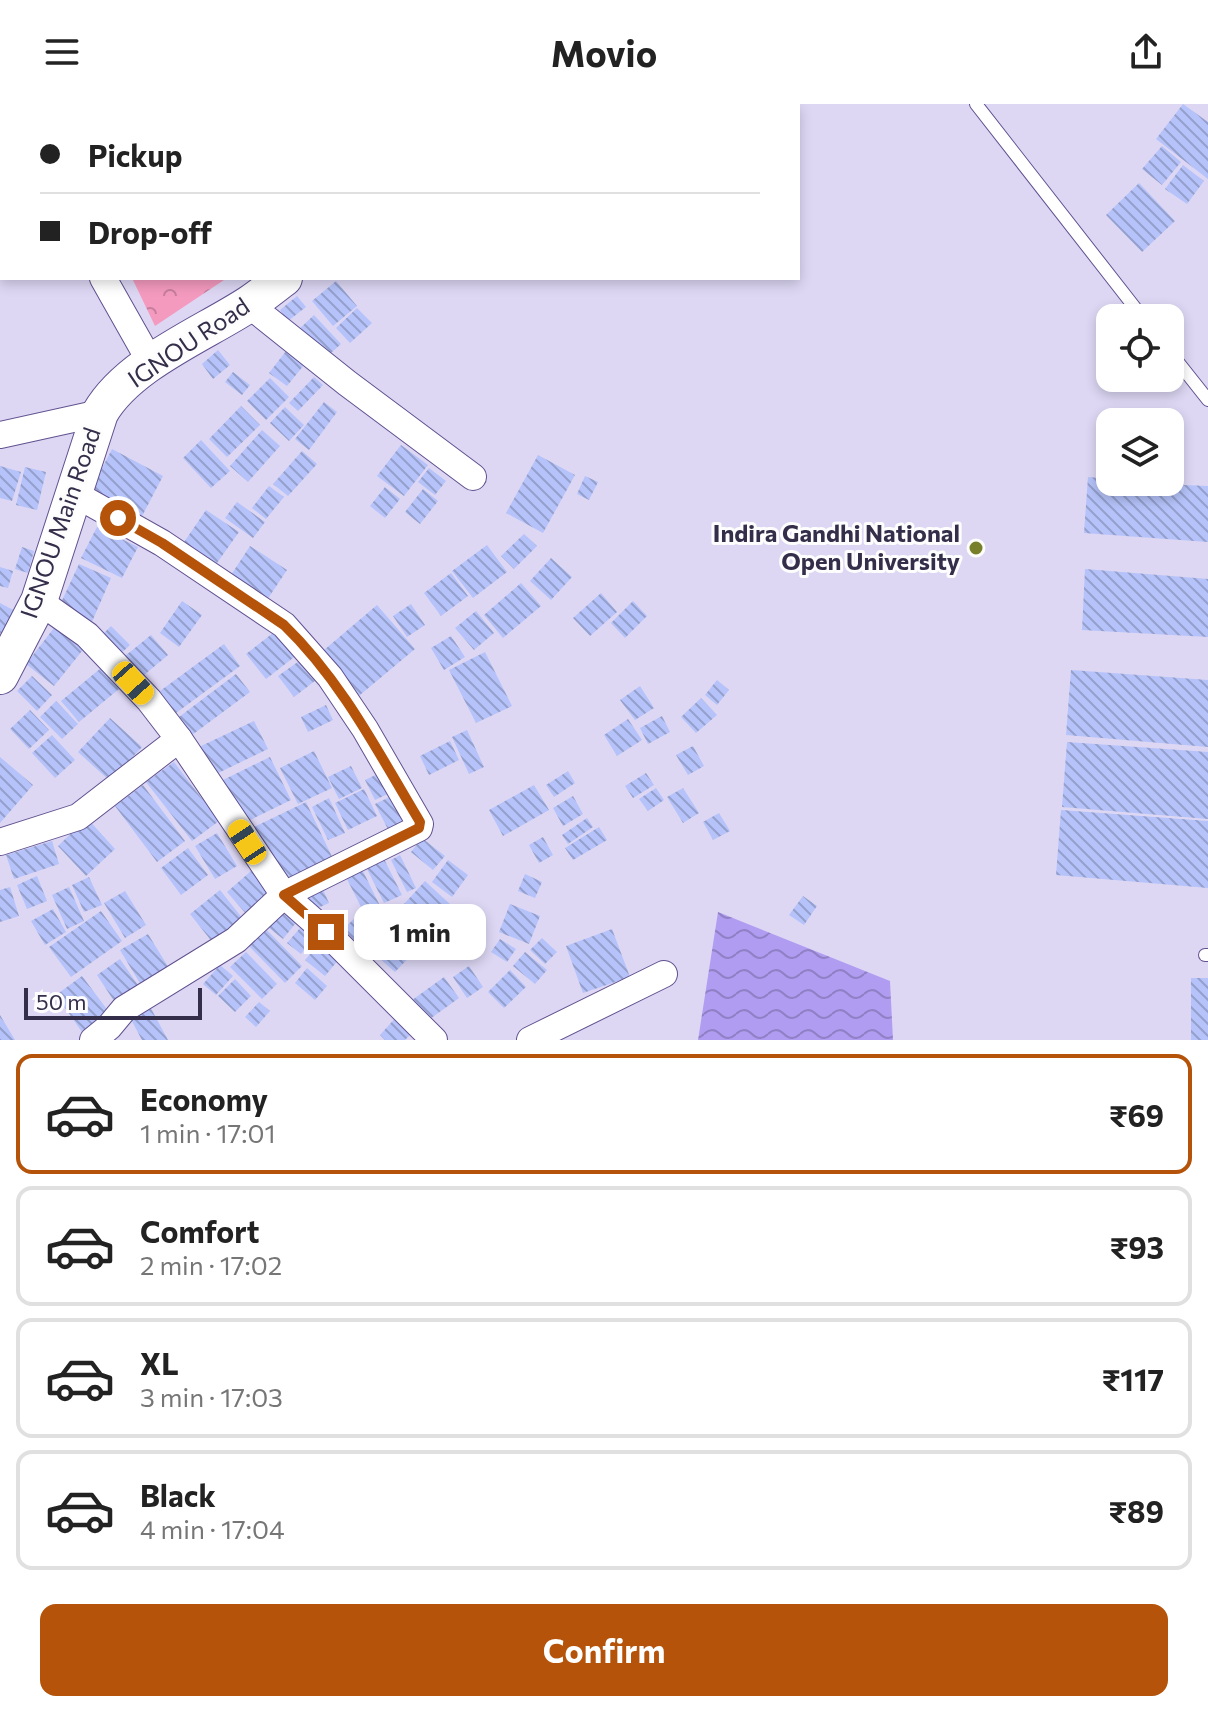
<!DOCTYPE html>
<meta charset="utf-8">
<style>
:root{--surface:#fff;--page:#f2f2f2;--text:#222;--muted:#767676;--line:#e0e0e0;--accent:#b45309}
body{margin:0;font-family:Commissioner,sans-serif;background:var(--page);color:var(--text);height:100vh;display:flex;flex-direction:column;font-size:30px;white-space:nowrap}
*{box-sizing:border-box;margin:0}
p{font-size:26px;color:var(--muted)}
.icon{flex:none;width:44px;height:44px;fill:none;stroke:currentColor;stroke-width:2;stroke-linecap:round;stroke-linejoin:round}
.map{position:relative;height:936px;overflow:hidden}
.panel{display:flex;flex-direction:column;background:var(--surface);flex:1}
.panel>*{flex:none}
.banner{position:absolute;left:0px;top:0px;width:800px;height:176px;box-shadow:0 4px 12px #0003;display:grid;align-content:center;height:176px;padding:0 40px;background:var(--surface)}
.buttons{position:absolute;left:1096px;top:200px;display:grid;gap:16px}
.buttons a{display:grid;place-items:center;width:88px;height:88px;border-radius:16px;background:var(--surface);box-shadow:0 4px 12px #0003;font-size:40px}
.scale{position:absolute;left:24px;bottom:20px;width:178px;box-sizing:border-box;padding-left:8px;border:4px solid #352e4a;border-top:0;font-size:22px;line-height:28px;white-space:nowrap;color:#352e4a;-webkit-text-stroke:6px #fdfdfd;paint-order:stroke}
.end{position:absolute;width:36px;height:36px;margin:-18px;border:10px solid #b45309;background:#fff;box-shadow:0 0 0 4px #fff}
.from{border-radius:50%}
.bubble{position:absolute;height:56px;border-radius:16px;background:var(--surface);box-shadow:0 4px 12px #0003;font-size:26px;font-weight:700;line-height:56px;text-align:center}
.car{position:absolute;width:24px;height:48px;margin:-24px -12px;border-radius:10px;box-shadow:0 0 6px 2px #0007;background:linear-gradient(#f5c518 24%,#345 0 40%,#f5c518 0 76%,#345 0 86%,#f5c518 0)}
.banner b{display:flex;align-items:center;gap:28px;height:76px;font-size:30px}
.banner b+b{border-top:2px solid var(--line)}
.banner i{width:20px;height:20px;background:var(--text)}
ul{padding:14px 0 0;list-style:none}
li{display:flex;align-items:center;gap:24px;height:120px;margin:0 16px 12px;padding:0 24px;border:4px solid var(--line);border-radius:16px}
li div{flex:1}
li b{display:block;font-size:30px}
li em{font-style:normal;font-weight:700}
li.on{border-color:var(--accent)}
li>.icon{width:72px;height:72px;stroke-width:1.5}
.cta{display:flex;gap:16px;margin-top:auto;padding:16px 40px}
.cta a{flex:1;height:92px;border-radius:16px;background:var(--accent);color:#fff;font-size:32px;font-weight:700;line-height:92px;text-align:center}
header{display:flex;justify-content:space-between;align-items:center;height:104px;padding:0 40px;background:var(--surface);font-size:36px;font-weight:700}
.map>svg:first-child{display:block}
.forest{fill:url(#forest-crowns)}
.water{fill:url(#water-waves)}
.building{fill:url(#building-back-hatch)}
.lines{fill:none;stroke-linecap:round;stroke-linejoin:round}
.lane-casing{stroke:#61518f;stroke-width:14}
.street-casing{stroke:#61518f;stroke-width:28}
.secondary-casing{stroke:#61518f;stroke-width:38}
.lane{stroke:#fff;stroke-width:12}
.street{stroke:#fff;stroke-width:26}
.secondary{stroke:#fff;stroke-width:36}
.route{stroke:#b45309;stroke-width:10}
.poi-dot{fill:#787f2b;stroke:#fdfdfd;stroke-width:3}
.labels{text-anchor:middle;stroke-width:6;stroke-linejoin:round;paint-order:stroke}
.street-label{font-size:24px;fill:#352e4a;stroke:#fdfdfd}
.poi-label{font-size:24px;font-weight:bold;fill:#352e4a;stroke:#fdfdfd;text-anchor:end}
</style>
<header><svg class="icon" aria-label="menu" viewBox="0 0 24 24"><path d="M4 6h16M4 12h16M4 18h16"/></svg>Movio<svg class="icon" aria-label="share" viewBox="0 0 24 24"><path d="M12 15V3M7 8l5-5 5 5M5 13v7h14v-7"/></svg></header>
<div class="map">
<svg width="1208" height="936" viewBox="0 0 1208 936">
<defs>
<pattern id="forest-crowns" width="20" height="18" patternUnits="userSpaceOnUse" patternTransform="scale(2)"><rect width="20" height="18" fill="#f49abf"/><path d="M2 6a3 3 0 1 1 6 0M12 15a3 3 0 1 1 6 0" fill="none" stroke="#c67e9d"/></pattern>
<pattern id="water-waves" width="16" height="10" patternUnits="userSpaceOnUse" patternTransform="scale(2)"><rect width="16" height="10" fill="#b09cf1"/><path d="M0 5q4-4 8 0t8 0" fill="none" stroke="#9080c5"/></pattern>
<pattern id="building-back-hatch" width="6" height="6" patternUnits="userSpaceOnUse" patternTransform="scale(2)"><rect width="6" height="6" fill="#b5c3fa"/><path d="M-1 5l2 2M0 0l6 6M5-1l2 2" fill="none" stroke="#949fcc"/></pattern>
</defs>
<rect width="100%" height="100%" fill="#ddd7f4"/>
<g class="forest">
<path d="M49,0H484L482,2Z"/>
<path d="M132,174H227L155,222Z"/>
</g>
<path class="water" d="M718,808L890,877L893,936H698Z"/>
<g class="building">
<path d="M1183,0L1208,18V75L1156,35Z"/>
<path d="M1162,42L1181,58L1162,81L1142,65Z"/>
<path d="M1183,61L1204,77L1187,100L1165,85Z"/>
<path d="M1139,79L1175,117L1142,148L1106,111Z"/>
<path d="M336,177L357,202L333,222L312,197Z"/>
<path d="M297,192L306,203L288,217L280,206Z"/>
<path d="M357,204L372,219L350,239L336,224Z"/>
<path d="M314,211L341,240L322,257L295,229Z"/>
<path d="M218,246L230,261L213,275L202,260Z"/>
<path d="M286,247L304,261L287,282L269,269Z"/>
<path d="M233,268L250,281L242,291L225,278Z"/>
<path d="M314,273L323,281L298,307L289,299Z"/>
<path d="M270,274L289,293L266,316L247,297Z"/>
<path d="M324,298L337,308L309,346L295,335Z"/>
<path d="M241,302L260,321L227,353L209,335Z"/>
<path d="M285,303L304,321L289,337L270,319Z"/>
<path d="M262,326L280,342L248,378L230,362Z"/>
<path d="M201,336L230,367L211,384L183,354Z"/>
<path d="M401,341L428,361L404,392L377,372Z"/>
<path d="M112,345L163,372L139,418L88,391Z"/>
<path d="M302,347L317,360L288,392L273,380Z"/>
<path d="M538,351L575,371L543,429L506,409Z"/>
<path d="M0,362L21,368L12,397L0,394Z"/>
<path d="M25,363L46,368L37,406L16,401Z"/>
<path d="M429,364L446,377L435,391L418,378Z"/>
<path d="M585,372L598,378L589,396L577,390Z"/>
<path d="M1088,373L1110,375V378L1208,382V438L1084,429Z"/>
<path d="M269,382L284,393L266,415L252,404Z"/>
<path d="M385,383L400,395L385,414L370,402Z"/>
<path d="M423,385L438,397L420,420L405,408Z"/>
<path d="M237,398L265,418L253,434L225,414Z"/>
<path d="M206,406L239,428L212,466L180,444Z"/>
<path d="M97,423L138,443L122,474L81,454Z"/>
<path d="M524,430L537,442L514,465L501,452Z"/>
<path d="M487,441L507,468L473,494L452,467Z"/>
<path d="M250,442L287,466L267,496L231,471Z"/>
<path d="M22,443L34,447L28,469L15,465Z"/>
<path d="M551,454L572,473L551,496L530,477Z"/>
<path d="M79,460L111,474L91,520L58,505Z"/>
<path d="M0,463L13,467L8,484L0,482Z"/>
<path d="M1085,465L1208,475V533L1082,526Z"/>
<path d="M451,469L468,492L441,512L424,489Z"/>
<path d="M521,479L541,502L503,534L484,511Z"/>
<path d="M601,489L617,508L590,532L573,514Z"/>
<path d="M182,497L202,511L179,543L160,529Z"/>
<path d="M633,497L647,512L625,534L611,519Z"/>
<path d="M0,499L17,508L4,531L0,529Z"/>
<path d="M411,500L425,521L407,533L393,512Z"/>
<path d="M377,501L415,545L354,596L317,552Z"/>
<path d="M476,507L494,529L474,546L455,524Z"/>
<path d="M57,520L86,542L54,582L26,560Z"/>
<path d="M111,522L130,541L116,554L98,535Z"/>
<path d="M282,522L302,547L266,575L246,550Z"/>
<path d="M151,531L168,551L137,577L120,556Z"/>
<path d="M451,532L465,553L444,566L431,544Z"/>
<path d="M224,540L240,562L176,609L160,587Z"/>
<path d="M485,548L512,602L476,619L449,566Z"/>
<path d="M309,550L324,570L294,593L278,572Z"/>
<path d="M101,564L119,585L79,618L61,597Z"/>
<path d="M1071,566L1208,576V643L1066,631Z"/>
<path d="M236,570L250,588L192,631L179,613Z"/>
<path d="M32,572L52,591L37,607L17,587Z"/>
<path d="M717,576L729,586L717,601L705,591Z"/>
<path d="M640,582L654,604L635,616L620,596Z"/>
<path d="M701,594L717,611L696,629L681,613Z"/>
<path d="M56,597L78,620L62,635L40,613Z"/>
<path d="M326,601L333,616L308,628L301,613Z"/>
<path d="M30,606L49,626L29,645L10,625Z"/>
<path d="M662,612L670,628L648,640L640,624Z"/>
<path d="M110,614L142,643L110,677L78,648Z"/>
<path d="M628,615L642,636L617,652L604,631Z"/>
<path d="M254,617L268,645L212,672L199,643Z"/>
<path d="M467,626L484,663L469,670L452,633Z"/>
<path d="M52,631L75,656L55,674L32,649Z"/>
<path d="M450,637L459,656L429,671L420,652Z"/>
<path d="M1067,638L1208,648V715L1062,703Z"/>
<path d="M693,642L704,662L688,671L676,651Z"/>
<path d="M314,647L332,684L298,700L280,664Z"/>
<path d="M0,653L33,681L0,719Z"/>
<path d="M270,653L291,696L242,720L221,677Z"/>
<path d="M174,658L219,717L192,737L146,678Z"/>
<path d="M351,662L362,684L339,695L328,673Z"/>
<path d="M386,666L396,686L375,696L365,676Z"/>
<path d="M568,667L575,679L554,693L546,681Z"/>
<path d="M646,669L654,681L633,694L625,682Z"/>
<path d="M143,681L185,737L157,758L115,702Z"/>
<path d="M534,681L549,706L503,732L489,706Z"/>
<path d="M656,684L664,696L648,707L639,695Z"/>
<path d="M683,684L699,709L683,719L667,693Z"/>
<path d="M364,685L377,712L348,726L335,699Z"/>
<path d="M400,688L415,723L392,733L375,700Z"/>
<path d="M573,692L583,710L563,722L553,704Z"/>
<path d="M329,694L345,729L328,736L312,703Z"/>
<path d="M306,698L335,759L281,785L252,724Z"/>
<path d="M1061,706L1208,717V784L1056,771Z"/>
<path d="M719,709L730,727L713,736L703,718Z"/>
<path d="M87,714L115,745L86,772L58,742Z"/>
<path d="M587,714L593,723L568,740L562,731Z"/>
<path d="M599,723L607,736L573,756L565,744Z"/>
<path d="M217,729L237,762L215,775L195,742Z"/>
<path d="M543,733L553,751L539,759L529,741Z"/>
<path d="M422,734L445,752L433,766L411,748Z"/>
<path d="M52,737L59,760L14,775L6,751Z"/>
<path d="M188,744L208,771L181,791L161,764Z"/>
<path d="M400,751L416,784L407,788L391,756Z"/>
<path d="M384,755L402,791L384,799L366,763Z"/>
<path d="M448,756L468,771L452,793L432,778Z"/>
<path d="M361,763L380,802L364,809L345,771Z"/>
<path d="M251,767L272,791L248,812L227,788Z"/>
<path d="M525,770L542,778L535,794L518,787Z"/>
<path d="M37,772L47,797L27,805L17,781Z"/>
<path d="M89,773L102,801L84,808L72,781Z"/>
<path d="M425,777L451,801L431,824L404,800Z"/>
<path d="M320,779L329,799L309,808L300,788Z"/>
<path d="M10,783L19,812L0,818V786Z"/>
<path d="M69,783L84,817L67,825L52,791Z"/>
<path d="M220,786L247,820L217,844L190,810Z"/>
<path d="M125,787L146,821L125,834L104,799Z"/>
<path d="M803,792L817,802L804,821L789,811Z"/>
<path d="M285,795L303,810L283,835L264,820Z"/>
<path d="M510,800L540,812L529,840L499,828Z"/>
<path d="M402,804L424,822L415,832L394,814Z"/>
<path d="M53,805L66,828L45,841L31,817Z"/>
<path d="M101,807L122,837L71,873L49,843Z"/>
<path d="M356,813L371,829L358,841L343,825Z"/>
<path d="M307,816L320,826L301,850L287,839Z"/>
<path d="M258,817L302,862L285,879L241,834Z"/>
<path d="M394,822L418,844L395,868L371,847Z"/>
<path d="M612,825L630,873L583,889L566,842Z"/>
<path d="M148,830L172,869L144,886L120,846Z"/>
<path d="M325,832L345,848L325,872L305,856Z"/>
<path d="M542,834L557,848L545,860L530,846Z"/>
<path d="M500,835L516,845L507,858L491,848Z"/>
<path d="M246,848L277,880L262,895L230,863Z"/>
<path d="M525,848L547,866L535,880L513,862Z"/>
<path d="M120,855L140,884L116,900L97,871Z"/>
<path d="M220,861L233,872L216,891L203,880Z"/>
<path d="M469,862L483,883L467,894L453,873Z"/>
<path d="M307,864L327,882L315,896L295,879Z"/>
<path d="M510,866L526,883L504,904L488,888Z"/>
<path d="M82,872L109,908L82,928L56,891Z"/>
<path d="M444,873L459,894L423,920L408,899Z"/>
<rect x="1191" y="874" width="17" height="62"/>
<path d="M235,875L251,892L235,908L218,892Z"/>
<path d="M147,897L168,936H142L127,908Z"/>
<path d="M259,898L270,907L256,923L245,913Z"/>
<path d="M0,911L15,936H0Z"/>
<path d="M398,911L415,926L405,936H385L380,931Z"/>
</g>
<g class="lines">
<defs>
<g id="lane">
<path d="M976,0L1143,214"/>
<path d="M708,2L709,0"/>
<path d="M1170,248L1208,296"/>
<path d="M1205,851H1208"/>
</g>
<g id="street">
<path d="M5,0L6,2"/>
<path d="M0,32L2,28"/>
<path d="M103,174L151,259"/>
<path d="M248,200L347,279L473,373"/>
<path d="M0,331L100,309"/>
<path d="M73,389L162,439L284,521L330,573L365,625L420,720L419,724L284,791L236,836L124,905L109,923L93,936"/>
<path d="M39,497L87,531L149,596L179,635L284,791L326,828L434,936"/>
<path d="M0,738L78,713L179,635"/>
<path d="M530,936L664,870"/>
</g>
<g id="secondary">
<path d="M514,2L516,0"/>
<path d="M0,572L39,497L100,309C128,260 203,230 249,200C261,192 272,183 284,174"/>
</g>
</defs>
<use href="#lane" class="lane-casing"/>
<use href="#street" class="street-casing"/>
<use href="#secondary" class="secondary-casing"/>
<use href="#lane" class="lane"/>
<use href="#street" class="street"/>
<use href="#secondary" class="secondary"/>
</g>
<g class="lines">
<path class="route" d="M118,414L162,439L284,521C342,577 379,650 420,718L419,724L284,791L326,828"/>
</g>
<circle class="poi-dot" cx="976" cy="444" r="8"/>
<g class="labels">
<g class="street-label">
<text transform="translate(189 239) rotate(-34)" y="8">IGNOU Road</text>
<text transform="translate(61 419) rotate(-71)" y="8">IGNOU Main Road</text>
</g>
<g class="poi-label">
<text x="960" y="438">Indira Gandhi National<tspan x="960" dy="28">Open University</tspan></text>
</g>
</g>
</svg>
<div class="buttons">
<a><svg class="icon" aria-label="locate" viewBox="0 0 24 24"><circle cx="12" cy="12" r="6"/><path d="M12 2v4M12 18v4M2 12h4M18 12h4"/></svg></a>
<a><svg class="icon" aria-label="layers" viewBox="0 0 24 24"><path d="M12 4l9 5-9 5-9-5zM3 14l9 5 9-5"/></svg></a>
</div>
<div class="scale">50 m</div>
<i class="end from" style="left:118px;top:414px"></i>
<i class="end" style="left:326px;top:828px"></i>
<div class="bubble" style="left:354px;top:800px;width:132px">1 min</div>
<i class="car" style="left:133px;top:579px;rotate:138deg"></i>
<i class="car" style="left:247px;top:738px;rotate:327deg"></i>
<div class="banner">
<b><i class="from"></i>Pickup</b>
<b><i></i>Drop-off</b>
</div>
</div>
<section class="panel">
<ul>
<li class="on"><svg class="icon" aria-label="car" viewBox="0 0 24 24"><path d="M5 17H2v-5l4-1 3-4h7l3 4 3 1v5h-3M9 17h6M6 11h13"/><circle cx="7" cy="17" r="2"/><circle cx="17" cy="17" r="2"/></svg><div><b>Economy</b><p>1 min · 17:01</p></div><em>₹69</em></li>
<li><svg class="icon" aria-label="car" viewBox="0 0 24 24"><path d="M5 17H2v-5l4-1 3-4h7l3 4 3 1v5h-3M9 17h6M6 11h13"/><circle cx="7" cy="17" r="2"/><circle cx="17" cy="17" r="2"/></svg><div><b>Comfort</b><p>2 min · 17:02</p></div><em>₹93</em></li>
<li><svg class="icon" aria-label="car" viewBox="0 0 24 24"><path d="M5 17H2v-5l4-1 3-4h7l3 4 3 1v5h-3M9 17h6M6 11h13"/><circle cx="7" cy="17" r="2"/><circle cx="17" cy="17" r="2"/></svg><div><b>XL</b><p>3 min · 17:03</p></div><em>₹117</em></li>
<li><svg class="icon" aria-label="car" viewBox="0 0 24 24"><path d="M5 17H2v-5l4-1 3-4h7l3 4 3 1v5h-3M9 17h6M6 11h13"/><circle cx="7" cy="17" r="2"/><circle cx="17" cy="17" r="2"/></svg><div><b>Black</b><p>4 min · 17:04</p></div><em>₹89</em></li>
</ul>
<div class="cta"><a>Confirm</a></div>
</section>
